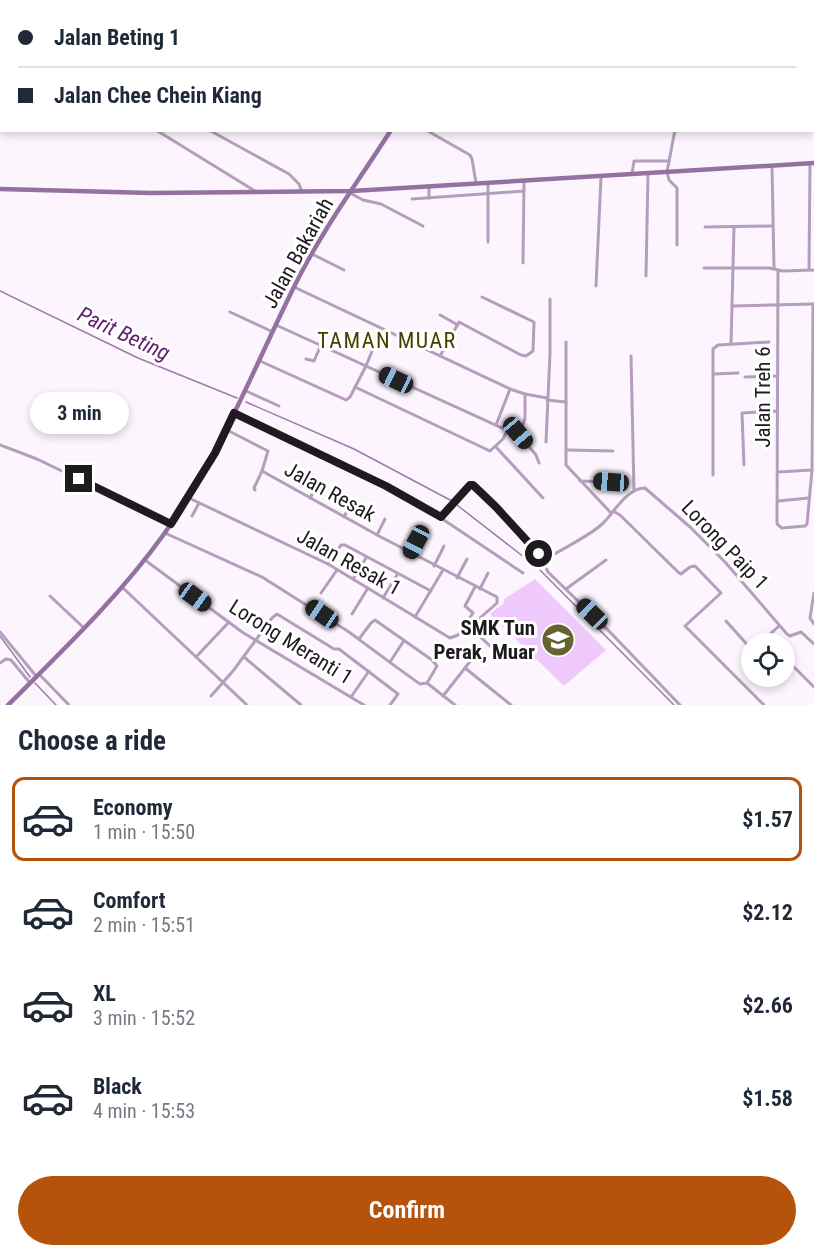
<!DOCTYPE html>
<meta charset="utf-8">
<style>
:root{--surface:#fff;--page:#f6f6f7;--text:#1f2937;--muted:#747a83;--line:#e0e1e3;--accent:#b45309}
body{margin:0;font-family:"Roboto Condensed",sans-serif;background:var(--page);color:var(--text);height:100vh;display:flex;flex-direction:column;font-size:22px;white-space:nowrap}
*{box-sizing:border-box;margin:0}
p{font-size:20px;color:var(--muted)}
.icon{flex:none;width:33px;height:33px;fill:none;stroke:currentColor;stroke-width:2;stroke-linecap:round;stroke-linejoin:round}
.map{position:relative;height:705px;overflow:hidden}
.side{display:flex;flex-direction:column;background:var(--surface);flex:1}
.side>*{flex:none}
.hud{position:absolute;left:0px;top:0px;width:814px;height:132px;box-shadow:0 3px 9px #0003;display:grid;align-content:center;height:132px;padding:0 18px;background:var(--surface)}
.fabs{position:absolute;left:741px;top:633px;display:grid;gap:12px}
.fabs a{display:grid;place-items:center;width:54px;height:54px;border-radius:50%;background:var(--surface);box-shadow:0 3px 9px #0003;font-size:30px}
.end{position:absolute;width:27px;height:27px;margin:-14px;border:8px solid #1e1b1e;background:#fff;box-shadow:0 0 0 3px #fff}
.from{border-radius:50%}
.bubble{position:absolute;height:42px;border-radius:21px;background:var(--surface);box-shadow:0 3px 9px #0003;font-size:20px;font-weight:700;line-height:42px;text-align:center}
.car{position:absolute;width:18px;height:36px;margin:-18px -9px;border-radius:8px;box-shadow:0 0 4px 2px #0007;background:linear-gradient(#222 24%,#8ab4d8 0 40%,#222 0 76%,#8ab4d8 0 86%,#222 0)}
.hud b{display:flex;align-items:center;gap:21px;height:57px;font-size:22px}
.hud b+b{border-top:2px solid var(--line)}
.hud i{width:15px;height:15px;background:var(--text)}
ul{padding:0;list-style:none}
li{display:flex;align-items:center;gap:18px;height:84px;margin:0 12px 9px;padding:0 6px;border:3px solid transparent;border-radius:12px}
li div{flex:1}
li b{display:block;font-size:22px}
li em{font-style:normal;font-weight:700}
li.current{border-color:var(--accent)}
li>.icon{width:54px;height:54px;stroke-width:1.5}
h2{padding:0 18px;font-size:27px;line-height:72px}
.button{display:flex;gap:12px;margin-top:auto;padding:12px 18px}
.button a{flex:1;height:69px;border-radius:36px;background:var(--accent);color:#fff;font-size:24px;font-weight:700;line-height:69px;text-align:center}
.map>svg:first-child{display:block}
.green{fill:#f0c9fc}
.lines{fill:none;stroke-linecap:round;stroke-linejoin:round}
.stream{stroke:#a079ab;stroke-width:1.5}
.street{stroke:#b59ebc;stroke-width:3}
.secondary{stroke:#94729f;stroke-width:4.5}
.highway{stroke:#673775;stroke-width:6}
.route{stroke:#1e1b1e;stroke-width:8}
.labels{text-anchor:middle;stroke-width:6;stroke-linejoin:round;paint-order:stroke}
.street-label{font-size:21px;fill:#1e1b1e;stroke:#fff}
.poi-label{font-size:21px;font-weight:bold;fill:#1e1b1e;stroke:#fff;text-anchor:end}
.water-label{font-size:22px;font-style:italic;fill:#601f71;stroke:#fff}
.neighbourhood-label{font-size:22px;letter-spacing:1.5px;fill:#444200;stroke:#fff}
</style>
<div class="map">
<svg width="814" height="705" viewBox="0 0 814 705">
<rect width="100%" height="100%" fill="#fcf5fe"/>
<path class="green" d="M535,579L606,650L564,686L490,614L504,603V599Z"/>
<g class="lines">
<g class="stream">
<path d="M0,291L138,358L237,398"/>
<path d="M246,402L354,449L452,501"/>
<path d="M457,505L538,568L674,705"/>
<path d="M0,636L30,677"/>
<path d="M35,683L56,705"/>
</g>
<g class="street">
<path d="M109,0L111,2"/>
<path d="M27,2L28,0"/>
<path d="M68,2L69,0"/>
<path d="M0,34L2,35"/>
<path d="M156,130L255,191"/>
<path d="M209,130L289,174L299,184L302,192"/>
<path d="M426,130L470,155L472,159L476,183"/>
<path d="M675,130L667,172L669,180L677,188V245"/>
<path d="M772,166L774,268"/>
<path d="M632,174L634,161H669"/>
<path d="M350,193L363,200L381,204L423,226"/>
<path d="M429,198V187"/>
<path d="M412,199L524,191"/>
<path d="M705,227L772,226"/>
<path d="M488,242V183"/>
<path d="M312,254L344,270"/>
<path d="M523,263L524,181"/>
<path d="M704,268H769L783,271L814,270"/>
<path d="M809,269L810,163"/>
<path d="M778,270L777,524L782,528L805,526L807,524L812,470L813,304"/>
<path d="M646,276L648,173"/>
<path d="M596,286L601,177"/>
<path d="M294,287L510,389L525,394L547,398"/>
<path d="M732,306L812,304"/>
<path d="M230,312L273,332"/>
<path d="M440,315L458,325"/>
<path d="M276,325L515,434L520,431L525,419V394"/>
<path d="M566,342V465L611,513"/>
<path d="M731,344L734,227"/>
<path d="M440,356L459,322L521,355L526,356L533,351L534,322L482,297"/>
<path d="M631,356L634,491"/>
<path d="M306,359L314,361L321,345"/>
<path d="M260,361L346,400L350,397L366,366L381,329"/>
<path d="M713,374L738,373"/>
<path d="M745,377L778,376"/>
<path d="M355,387L490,451L503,439L507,431"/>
<path d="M246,391L279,406"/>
<path d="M547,400L566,402"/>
<path d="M234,413L338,462L420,504L523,573"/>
<path d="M496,425L510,389"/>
<path d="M227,430L268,451L262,471L379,536L497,597V603L480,618L473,630L503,658"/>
<path d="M518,433L536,455L539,463"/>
<path d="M546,442L550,354V299"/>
<path d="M0,445L37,459L171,524"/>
<path d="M496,447L543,498"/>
<path d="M567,450L613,451"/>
<path d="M744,465L742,413L778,411"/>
<path d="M778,472L812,470"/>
<path d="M713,475V349L718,345L769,342"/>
<path d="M580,481L611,482"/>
<path d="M255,490L254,488L262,471"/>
<path d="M189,498L328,564L450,638L458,635L473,613L465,606L475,587"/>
<path d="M310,498L319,482"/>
<path d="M778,501L809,498"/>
<path d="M613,511L620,515L678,572L681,574L690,567L695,566L721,593L685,626L764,705"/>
<path d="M192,516L199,503"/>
<path d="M344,517L352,501"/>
<path d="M441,517L470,485H474L539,554L548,572L609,631L680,705"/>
<path d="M165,533L262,577L349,632C372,649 396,667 420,684L427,683L437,666L432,660L375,620L371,623L359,639"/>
<path d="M377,535L385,519"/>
<path d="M411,553L422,531"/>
<path d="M145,560L242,632L364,705"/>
<path d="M542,561C557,552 596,533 606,520C616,509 628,488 645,488L690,527L725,562L787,634L790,636L801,632L814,644"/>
<path d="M328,564L341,545H345L431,591"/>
<path d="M434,566L444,546"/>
<path d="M457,578L467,559"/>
<path d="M353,579L366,558"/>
<path d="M123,588L247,705"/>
<path d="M480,589L488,573"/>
<path d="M566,589L606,560"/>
<path d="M321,593L337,570"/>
<path d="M814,593L810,618L814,624"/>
<path d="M50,596L84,628"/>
<path d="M383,598L397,575"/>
<path d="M352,614L368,588"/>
<path d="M415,617L443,570"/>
<path d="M726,621L752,650"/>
<path d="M0,632L36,676"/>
<path d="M759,644L779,626"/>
<path d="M475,655L465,668L511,705"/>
<path d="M196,657L229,622"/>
<path d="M244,657L301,705"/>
<path d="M390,662L403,642"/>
<path d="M0,663L6,659L11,660L30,683"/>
<path d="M791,664L814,687"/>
<path d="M39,674L69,705"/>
<path d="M427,683L455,705"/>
<path d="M211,696L233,671L272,618L277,614L334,649H339L398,694L390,705"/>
<path d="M443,696L465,668"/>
<path d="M351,697L369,671"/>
</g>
<g class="secondary">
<path d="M433,2V0"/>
<path d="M0,189L151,193L352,191L814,163"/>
<path d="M8,705C62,651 119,597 164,534C219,458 252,372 293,289C320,233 358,182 391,130"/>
</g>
<g class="highway">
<path d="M520,0L524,2"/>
<path d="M544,0L548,2"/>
<path d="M813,43H814"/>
<path d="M813,52H814"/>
</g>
</g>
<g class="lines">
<path class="route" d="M79,479L171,524L215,453L234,413L386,486L441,517L470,485H473L496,507L539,554"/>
</g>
<defs>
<symbol id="school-disc" viewBox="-11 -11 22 22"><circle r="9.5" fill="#656431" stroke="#fff"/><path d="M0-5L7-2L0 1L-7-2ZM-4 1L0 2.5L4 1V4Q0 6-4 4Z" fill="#fff"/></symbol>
</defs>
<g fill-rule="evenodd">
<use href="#school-disc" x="539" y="621" width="38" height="38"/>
</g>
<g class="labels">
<g class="street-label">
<text transform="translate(298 253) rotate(-61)" y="7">Jalan Bakariah</text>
<text transform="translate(763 397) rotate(-90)" y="7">Jalan Treh 6</text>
<text transform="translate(330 492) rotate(29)" y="7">Jalan Resak</text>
<text transform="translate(725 545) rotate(46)" y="7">Lorong Paip 1</text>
<text transform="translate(349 562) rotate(29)" y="7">Jalan Resak 1</text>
<text transform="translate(291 642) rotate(32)" y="7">Lorong Meranti 1</text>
</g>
<g class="poi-label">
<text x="535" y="635">SMK Tun<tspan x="535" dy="24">Perak, Muar</tspan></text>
</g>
<g class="water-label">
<text transform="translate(124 333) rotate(25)" y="8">Parit Beting</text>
</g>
<g class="neighbourhood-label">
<text x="387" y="348">TAMAN MUAR</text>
</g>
</g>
</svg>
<div class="fabs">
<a><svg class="icon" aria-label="locate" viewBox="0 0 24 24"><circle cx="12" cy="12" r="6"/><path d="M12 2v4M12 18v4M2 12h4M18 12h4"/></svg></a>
</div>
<i class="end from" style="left:539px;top:554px"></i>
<i class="end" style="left:79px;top:479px"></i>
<div class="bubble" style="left:30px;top:392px;width:99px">3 min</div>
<i class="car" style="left:396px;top:380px;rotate:295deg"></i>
<i class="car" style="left:518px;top:433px;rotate:140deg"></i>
<i class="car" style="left:611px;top:482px;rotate:274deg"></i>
<i class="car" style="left:416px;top:542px;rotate:208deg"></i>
<i class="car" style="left:195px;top:597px;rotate:126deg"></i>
<i class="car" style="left:322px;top:614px;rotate:304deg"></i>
<i class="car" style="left:592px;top:614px;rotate:314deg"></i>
<div class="hud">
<b><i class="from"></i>Jalan Beting 1</b>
<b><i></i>Jalan Chee Chein Kiang</b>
</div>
</div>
<section class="side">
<h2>Choose a ride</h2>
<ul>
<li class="current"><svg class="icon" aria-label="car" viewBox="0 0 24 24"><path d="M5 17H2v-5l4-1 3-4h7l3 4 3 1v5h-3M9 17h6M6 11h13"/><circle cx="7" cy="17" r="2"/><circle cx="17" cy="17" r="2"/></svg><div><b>Economy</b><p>1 min · 15:50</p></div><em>$1.57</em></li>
<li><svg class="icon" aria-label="car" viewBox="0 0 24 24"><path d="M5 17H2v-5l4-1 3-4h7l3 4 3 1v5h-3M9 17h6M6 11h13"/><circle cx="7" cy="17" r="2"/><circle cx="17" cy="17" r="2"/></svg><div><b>Comfort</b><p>2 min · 15:51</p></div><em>$2.12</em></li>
<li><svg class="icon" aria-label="car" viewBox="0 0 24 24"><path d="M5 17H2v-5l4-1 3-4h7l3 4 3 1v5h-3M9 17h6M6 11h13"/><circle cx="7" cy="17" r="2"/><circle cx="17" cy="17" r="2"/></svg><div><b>XL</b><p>3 min · 15:52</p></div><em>$2.66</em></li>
<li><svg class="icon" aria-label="car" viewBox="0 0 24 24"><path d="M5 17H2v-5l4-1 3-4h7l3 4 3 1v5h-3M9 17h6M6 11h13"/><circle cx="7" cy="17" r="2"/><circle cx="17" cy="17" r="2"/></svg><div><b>Black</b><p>4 min · 15:53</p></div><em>$1.58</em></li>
</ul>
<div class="button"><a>Confirm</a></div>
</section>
